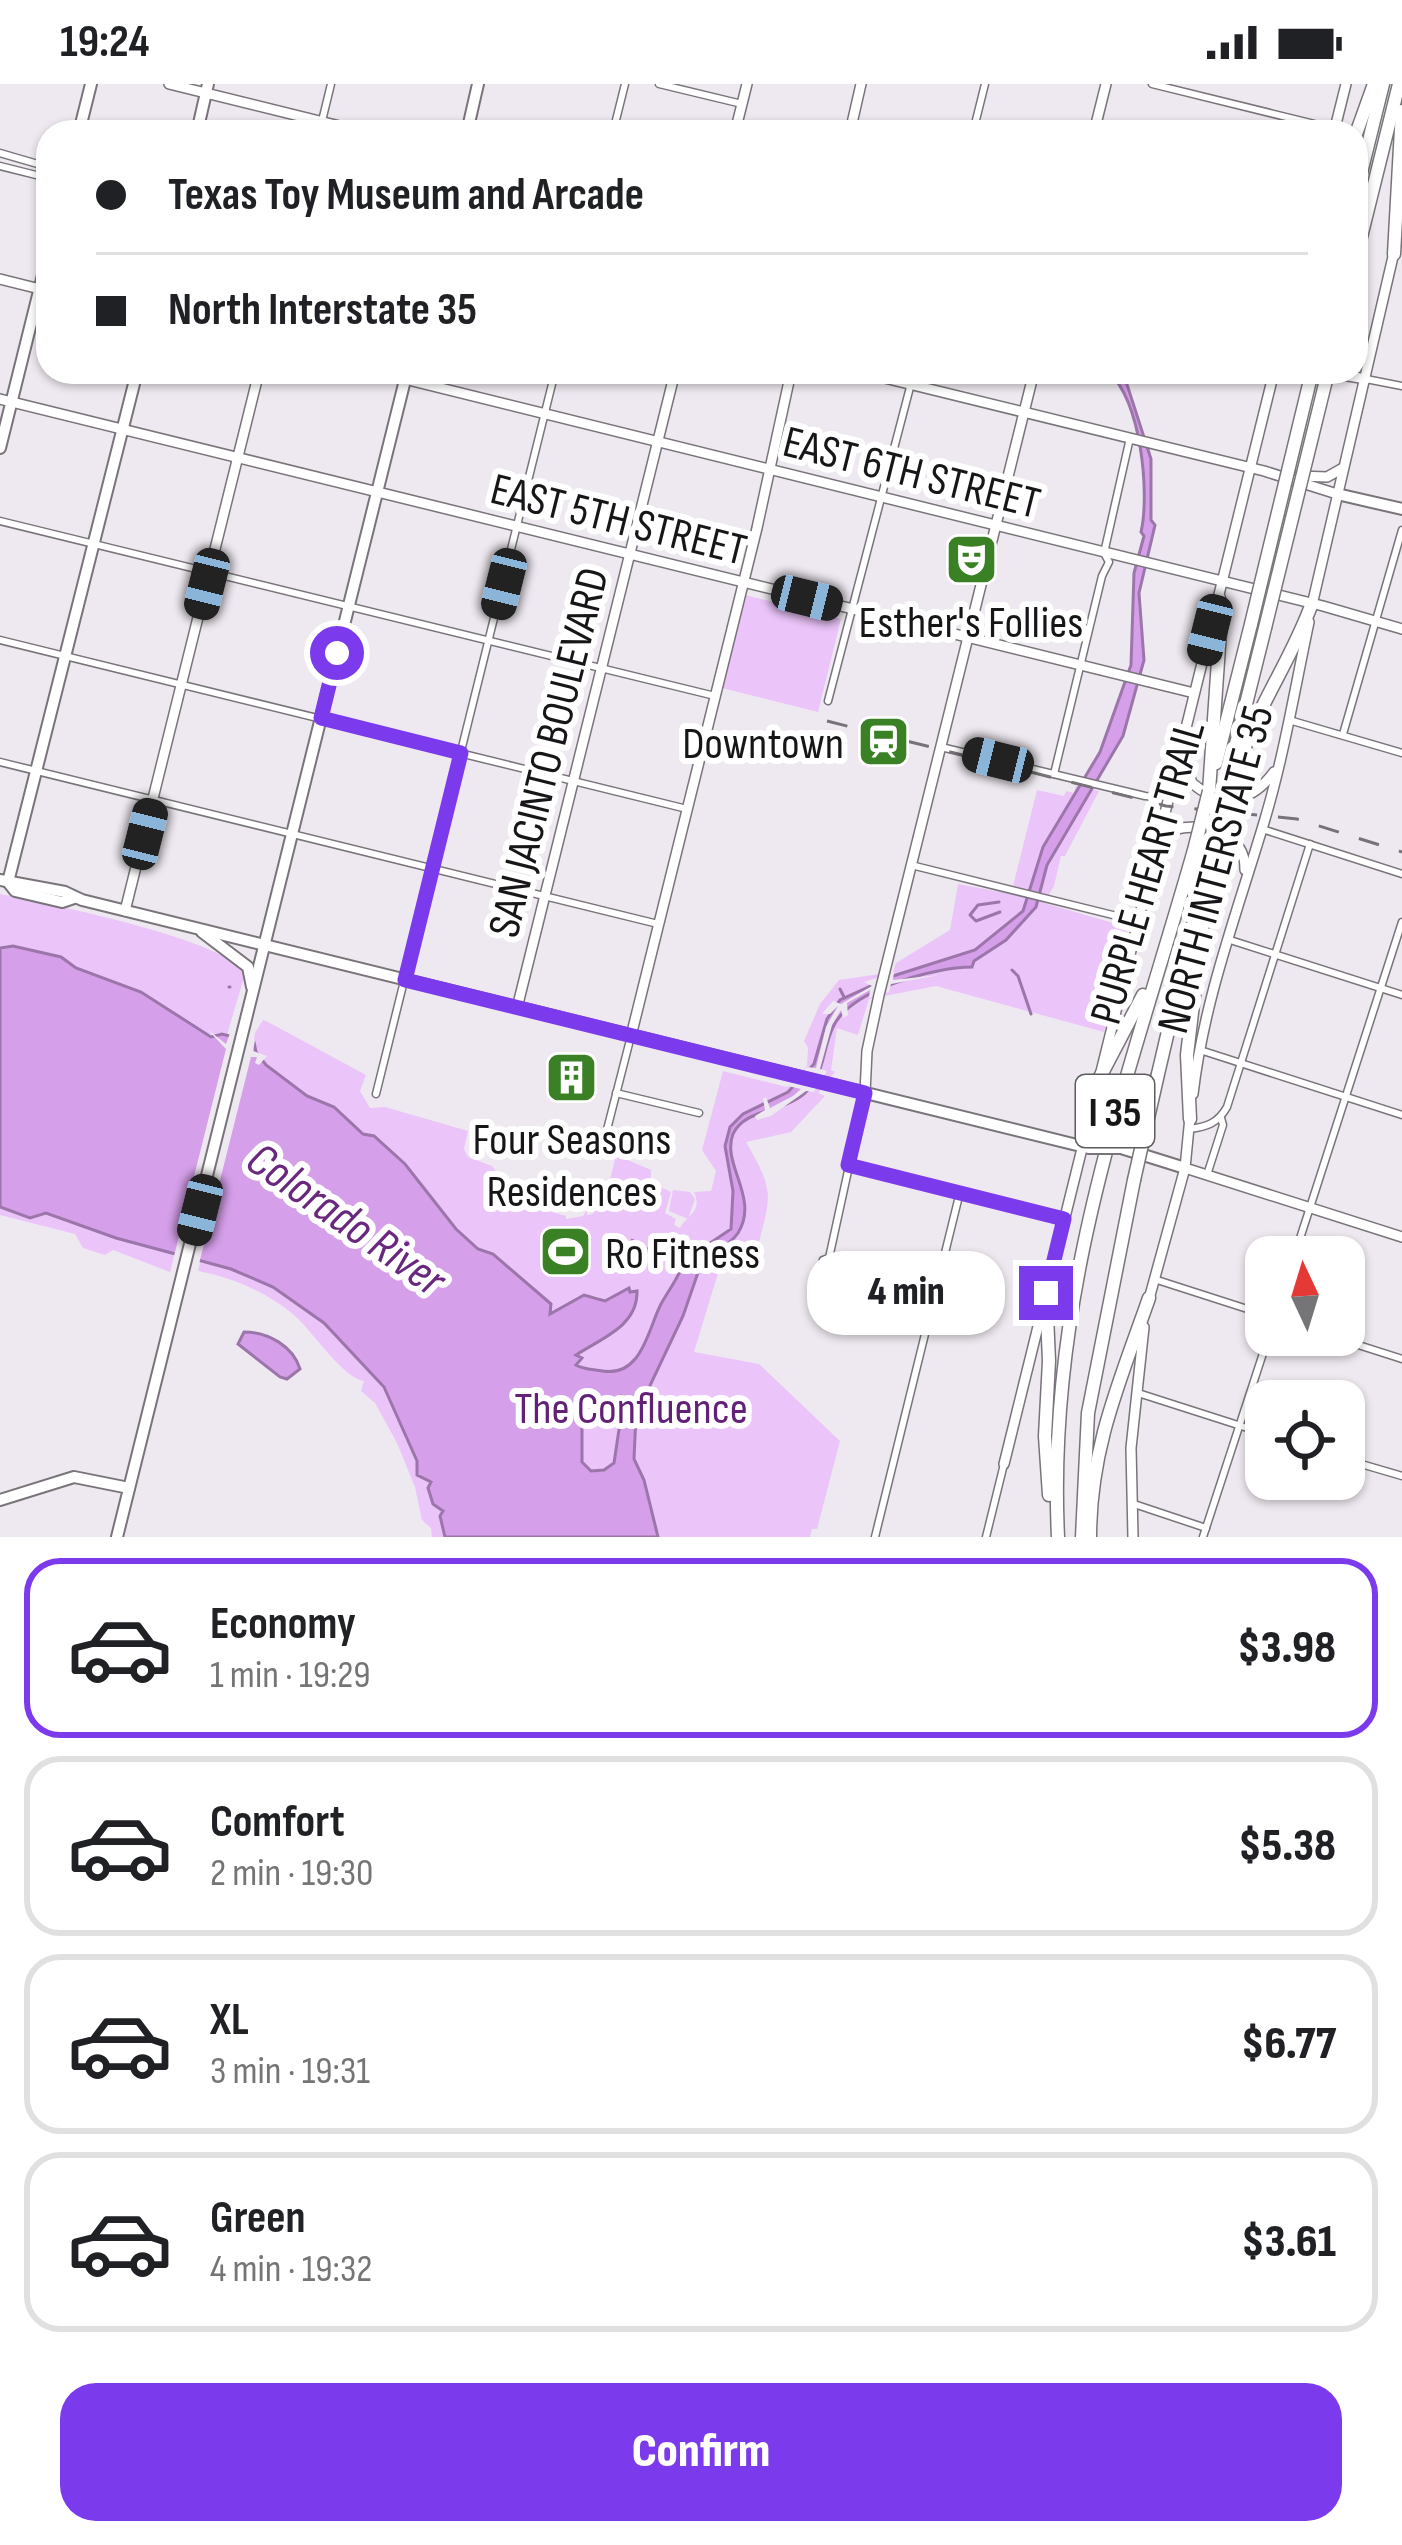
<!DOCTYPE html>
<meta charset="utf-8">
<style>
:root{--surface:#fff;--page:#f6f6f6;--text:#202124;--muted:#757577;--line:#e0e0e0;--accent:#7c3aed}
body{margin:0;font-family:"Sofia Sans Condensed",sans-serif;background:var(--page);color:var(--text);height:100vh;display:flex;flex-direction:column;font-size:45px;white-space:nowrap}
*{box-sizing:border-box;margin:0}
p{font-size:39px;color:var(--muted)}
.icon{flex:none;width:66px;height:66px;fill:none;stroke:currentColor;stroke-width:2;stroke-linecap:round;stroke-linejoin:round}
.map{position:relative;height:1453px;overflow:hidden}
.details{display:flex;flex-direction:column;background:var(--surface);flex:1}
.details>*{flex:none}
.top-card{position:absolute;left:36px;top:36px;width:1332px;height:264px;border-radius:36px;box-shadow:0 3px 9px #0004;display:grid;align-content:center;height:264px;padding:0 60px;background:var(--surface)}
.needle{width:78px;rotate:356deg}
.controls{position:absolute;left:1245px;top:1152px;display:grid;gap:24px}
.controls a{display:grid;place-items:center;width:120px;height:120px;border-radius:24px;background:var(--surface);box-shadow:0 3px 9px #0004;font-size:60px}
.end{position:absolute;width:54px;height:54px;margin:-27px;border:15px solid #7c3aed;background:#fff;box-shadow:0 0 0 6px #fff}
.from{border-radius:50%}
.bubble{position:absolute;height:84px;border-radius:36px;background:var(--surface);box-shadow:0 3px 9px #0004;font-size:39px;font-weight:800;line-height:84px;text-align:center}
.car{position:absolute;width:36px;height:72px;margin:-36px -18px;border-radius:15px;box-shadow:0 0 9px 3px #0007;background:linear-gradient(#222 24%,#8ab4d8 0 40%,#222 0 76%,#8ab4d8 0 86%,#222 0)}
.top-card b{display:flex;align-items:center;gap:42px;height:114px;font-size:45px}
.top-card b+b{border-top:3px solid var(--line)}
.top-card i{width:30px;height:30px;background:var(--text)}
ul{padding:21px 0 0;list-style:none}
li{display:flex;align-items:center;gap:36px;height:180px;margin:0 24px 18px;padding:0 36px;border:6px solid var(--line);border-radius:36px}
li div{flex:1}
li b{display:block;font-size:45px}
li em{font-style:normal;font-weight:800}
li.current{border-color:var(--accent)}
li>.icon{width:108px;height:108px;stroke-width:1.5}
.action{display:flex;gap:24px;margin-top:auto;padding:24px 60px}
.action a{flex:1;height:138px;border-radius:36px;background:var(--accent);color:#fff;font-size:48px;font-weight:800;line-height:138px;text-align:center}
.status{display:flex;justify-content:space-between;align-items:center;height:84px;padding:0 60px;background:var(--surface);direction:ltr}
.status svg{height:33px;fill:currentColor}
.map>svg:first-child{display:block}
.green{fill:#ebc4f9}
.water{fill:#d59fe9;stroke:#9c76aa;stroke-width:3;fill-rule:evenodd}
.pier{fill:#eee9f0}
.lines{fill:none;stroke-linecap:round;stroke-linejoin:round}
.stream{stroke:#9c76aa;stroke-width:3}
.street-casing{stroke:#79747a;stroke-width:9}
.secondary-casing{stroke:#79747a;stroke-width:12}
.primary-casing{stroke:#79747a;stroke-width:14}
.highway-casing{stroke:#79747a;stroke-width:15}
.street{stroke:#fff;stroke-width:6}
.secondary{stroke:#fff;stroke-width:9}
.primary{stroke:#fff;stroke-width:10}
.highway{stroke:#fff;stroke-width:12}
.rail{stroke:#767277;stroke-width:3;stroke-dasharray:21 21;stroke-linecap:butt}
.primary-bridge-casing{stroke:#79747a;stroke-width:14;stroke-linecap:butt}
.highway-bridge-casing{stroke:#79747a;stroke-width:15;stroke-linecap:butt}
.primary-bridge{stroke:#fff;stroke-width:10}
.highway-bridge{stroke:#fff;stroke-width:12}
.route{stroke:#7c3aed;stroke-width:15}
.labels{text-anchor:middle;stroke-width:12;stroke-linejoin:round;paint-order:stroke}
.shield{fill:#fff;stroke:#5d5b5d;stroke-width:3}
.shield-label{font-size:42px;font-weight:bold;fill:#171518}
.street-label{font-size:45px;fill:#171518;stroke:#fff}
.poi-label{font-size:45px;fill:#171518;stroke:#fff}
.park-label{font-size:45px;fill:#622077;stroke:#fff}
.water-label{font-size:48px;font-style:italic;fill:#69287e;stroke:#fff}
</style>
<div class="status"><b>19:24</b><svg viewBox="0 0 49 12"><path d="M0 12V9h3v3zM5 12V6h3v6zM10 12V3h3v9zM15 12V0h3v12zM26 1h20v11H26zM47 4h2v5h-2z"/></svg></div>
<div class="map">
<svg width="1402" height="1453" viewBox="0 0 1402 1453">
<rect width="100%" height="100%" fill="#eee9f0"/>
<g class="green">
<path d="M745,511L841,535L818,628L722,604Z"/>
<path d="M1076,702L1099,707L1065,772H1061L1054,802L1044,819L1127,843L1128,850L1104,948L936,902L869,915L858,951L837,944L831,986L835,988L818,1009L825,1012L791,1048L746,1058C779,1114 768,1114 756,1172L719,1186L694,1268L759,1280L840,1357L817,1445H812L810,1453H658L646,1408L593,1413L540,1300L599,1213L584,1211L550,1230L551,1220L493,1170L478,1165L456,1145L405,1080L374,1052L363,1051L334,1023L307,1012L252,969L255,949L263,936L268,938L366,991L360,1007L370,1024L385,1023L468,1047L464,1065L468,1073L492,1082L503,1097L517,1099L521,1109L530,1112L531,1122L566,1132V1135L583,1132L587,1126V1131L593,1130L596,1115L605,1116L616,1071L651,1086V1098L671,1108L665,1129L676,1135L674,1141L680,1144C687,1131 703,1128 694,1108L711,1107L716,1087L702,1066L723,987L787,1003L807,982L808,964L804,957L820,920L839,896L893,888L896,879L950,846L958,800L1011,810L1037,706L1064,712L1066,707L1074,709Z"/>
<path d="M0,810C44,819 228,855 245,890L227,951C196,955 171,927 144,910C129,901 108,896 90,890C61,879 34,860 0,864Z"/>
<path d="M673,1106L690,1108L695,1115L688,1135L669,1127Z"/>
<path d="M0,1122L29,1134L46,1129L175,1169L170,1188L113,1166L105,1171L83,1164L75,1150L0,1131Z"/>
<path d="M200,1179L231,1185L273,1203L324,1238L384,1303L418,1383L432,1399C426,1415 437,1415 443,1428L445,1453H432L431,1444L422,1436L415,1403L397,1359L375,1319L361,1307L364,1297C344,1295 313,1248 295,1232C269,1209 232,1193 198,1187Z"/>
</g>
<g class="water">
<path d="M1108,288H1123L1151,375V436L1155,441L1139,509L1144,576L1123,652L1047,781L1036,823L1006,856L974,877L972,883C934,883 850,906 833,943C822,966 825,991 804,1010C785,1027 744,1025 733,1050C721,1080 760,1114 738,1149C728,1164 713,1165 702,1177L683,1232L636,1331L634,1375L644,1396L658,1453H445L440,1432L443,1427L433,1420L428,1404L431,1398L417,1391V1377L384,1303L324,1239L273,1203L231,1185L116,1154L46,1129L30,1134L0,1123V864L13,862L61,873L76,884L141,908L211,953L222,950L254,958L256,968L266,981L307,1012L334,1023L363,1050L374,1052L405,1080L456,1145L478,1165L493,1170L551,1220L550,1230L584,1211L605,1217L629,1204L630,1208L637,1207C638,1242 602,1254 576,1271L582,1274L576,1281C585,1286 592,1285 603,1287C642,1293 648,1245 661,1220C669,1205 679,1194 684,1177L658,1167L652,1171L631,1156C637,1158 640,1162 645,1164C657,1170 672,1169 685,1176L731,1145L733,1107L725,1062L730,1043L743,1030L788,1008L814,980L827,935L840,916L893,892L975,866L1023,827L1043,763L1100,668L1131,581L1134,489L1144,452L1141,448C1150,410 1141,314 1108,288ZM621,1312L629,1320L621,1332L614,1379L604,1386L591,1387L582,1378V1338Z"/>
<path d="M244,1248C268,1248 293,1262 300,1285L287,1295L280,1293L238,1260Z"/>
</g>
<g class="pier">
<path d="M894,888L893,896L939,891L891,900L889,908L869,914L870,906L847,919L848,931L843,934L841,926L832,941L820,985L827,987L814,1008L806,1007L771,1032L757,1036L755,1032L765,1026L763,1015L766,1013L770,1024L793,1012L801,1005L788,1002L807,983L816,984L826,943L838,922L830,930H822L826,925L833,917L841,920L872,902L864,898Z"/>
<path d="M207,945L226,960L230,949L255,956L253,967L267,972L259,981L255,979L257,973H251L198,1184L173,1176L226,965Z"/>
</g>
<g class="lines">
<g class="stream">
<path d="M999,818L978,821L970,831L976,837L1000,828"/>
<path d="M1012,886L1018,892L1031,930"/>
<path d="M229,903H230"/>
<path d="M840,905L844,913"/>
</g>
<defs>
<g id="street">
<path d="M659,0L742,20"/>
<path d="M1152,0L1335,45"/>
<path d="M322,37L331,0"/>
<path d="M613,48L625,0"/>
<path d="M973,48L985,0"/>
<path d="M0,69L48,83"/>
<path d="M0,82L48,94"/>
<path d="M1366,295L1402,302"/>
<path d="M0,437L715,612"/>
<path d="M0,556L687,725"/>
<path d="M828,617L914,288"/>
<path d="M1289,636L1402,669"/>
<path d="M1343,650L1402,446"/>
<path d="M941,663L1145,712L1158,713L1170,708"/>
<path d="M0,678L658,840"/>
<path d="M1054,690L1102,492L1109,478L1104,469L1130,354"/>
<path d="M1262,745L1402,790"/>
<path d="M911,781L1137,837"/>
<path d="M1227,855L1402,911"/>
<path d="M1200,966L1402,1031"/>
<path d="M616,1009L699,1029"/>
<path d="M376,1010L555,288"/>
<path d="M1189,1045C1207,1043 1218,1039 1227,1023L1310,760"/>
<path d="M602,1065L631,952"/>
<path d="M848,1081L1064,1135"/>
<path d="M1207,1091L1223,1041L1221,1034"/>
<path d="M1294,1173L1402,838"/>
<path d="M829,1174L865,1009"/>
<path d="M829,1174L830,1181H824L823,1176Z"/>
<path d="M830,1181L935,1205"/>
<path d="M1154,1195L1266,1231"/>
<path d="M1327,1251L1402,1275"/>
<path d="M1138,1309L1266,1350"/>
<path d="M1344,1375L1402,1392"/>
<path d="M1134,1420L1206,1444"/>
<path d="M875,1453L960,1108"/>
<path d="M986,1453L1004,1380"/>
<path d="M1203,1453L1269,1251"/>
</g>
<g id="secondary">
<path d="M169,0L364,48"/>
<path d="M735,48L747,0"/>
<path d="M850,48L861,0"/>
<path d="M1094,48L1106,0"/>
<path d="M1334,48L1346,0"/>
<path d="M0,195L48,207"/>
<path d="M376,288L1323,522L1402,545"/>
<path d="M860,288L1264,387L1337,410"/>
<path d="M1325,288L1366,295"/>
<path d="M0,315L1194,609"/>
<path d="M1299,392L1327,393L1343,384"/>
<path d="M1312,521L1395,164"/>
<path d="M1183,671L1192,699C1222,725 1252,718 1274,688"/>
<path d="M1158,764L1173,746C1204,737 1246,748 1245,786"/>
<path d="M125,827L259,288"/>
<path d="M517,924L675,288"/>
<path d="M631,952L757,444L791,288"/>
<path d="M865,1009L867,967L879,911L1034,288"/>
<path d="M1193,1010C1204,915 1238,826 1265,735C1284,671 1295,604 1309,538"/>
<path d="M1185,1084L1402,1153"/>
<path d="M1149,1215L1185,1084L1190,1033"/>
<path d="M1004,1380L1274,288"/>
<path d="M1133,1453L1131,1364L1144,1243"/>
</g>
<g id="primary">
<path d="M79,48L91,0"/>
<path d="M197,48L208,0"/>
<path d="M467,48L478,0"/>
<path d="M0,364L48,171"/>
<path d="M1337,410L1402,425"/>
<path d="M0,796L65,808L82,816L1089,1064"/>
<path d="M8,798L137,288"/>
<path d="M8,798L15,807L62,818L74,814"/>
<path d="M202,848L248,883L252,903"/>
<path d="M1121,1064L1185,1084"/>
<path d="M0,1416L74,1393L129,1404"/>
<path d="M117,1453L407,288"/>
</g>
<g id="highway">
<path d="M1356,50L1374,0"/>
<path d="M1356,109L1383,0"/>
<path d="M1394,170L1402,27"/>
<path d="M1356,173L1399,0"/>
<path d="M1233,672L1265,544"/>
<path d="M1241,674C1259,619 1293,573 1312,519"/>
<path d="M1216,679L1251,540"/>
<path d="M1209,707L1221,534L1219,514"/>
<path d="M1158,990L1203,798"/>
<path d="M1099,995L1143,911"/>
<path d="M1190,1035L1187,971L1211,768"/>
<path d="M1046,1209L1049,1277L1045,1352L1049,1411"/>
<path d="M1058,1453C1046,1207 1128,998 1194,766"/>
<path d="M1082,1453L1088,1329L1134,1096"/>
<path d="M1090,1453C1090,1364 1120,1297 1149,1214"/>
</g>
</defs>
<use href="#street" class="street-casing"/>
<use href="#secondary" class="secondary-casing"/>
<use href="#primary" class="primary-casing"/>
<use href="#highway" class="highway-casing"/>
<use href="#street" class="street"/>
<use href="#secondary" class="secondary"/>
<use href="#primary" class="primary"/>
<use href="#highway" class="highway"/>
<path class="rail" d="M827,637L1166,722L1297,735L1402,768"/>
<defs>
<path id="primary-bridge" d="M1089,1064H1121"/>
<g id="highway-bridge">
<path d="M1251,540L1312,288"/>
<path d="M1265,544L1328,288"/>
<path d="M1223,717L1241,674"/>
<path d="M1194,766L1209,707"/>
<path d="M1211,768L1222,723"/>
<path d="M1134,1096L1158,990"/>
</g>
</defs>
<use href="#primary-bridge" class="primary-bridge-casing"/>
<use href="#highway-bridge" class="highway-bridge-casing"/>
<use href="#primary-bridge" class="primary-bridge"/>
<use href="#highway-bridge" class="highway-bridge"/>
</g>
<g class="lines">
<path class="route" d="M337,569L321,634L461,669L405,896L865,1009L848,1081L1064,1135L1046,1209"/>
</g>
<defs>
<symbol id="theatre-square" viewBox="-11 -11 22 22"><rect x="-9" y="-9" width="18" height="18" rx="4" fill="#3a8025" stroke="#fff"/><path d="M-5-5.5Q0-4 5-5.5V0Q5 5 0 6Q-5 5-5 0ZM-3.3-2.5H-1v1.5H-3.3ZM1-2.5H3.3v1.5H1ZM-2.8 1Q0 5.5 2.8 1Z" fill="#fff"/></symbol>
<symbol id="station-square" viewBox="-11 -11 22 22"><rect x="-9" y="-9" width="18" height="18" rx="4" fill="#3a8025" stroke="#fff"/><path d="M-3-6H3Q5-6 5-4V2Q5 4 3 4L4.5 6H3L1.5 4h-3L-3 6H-4.5L-3 4Q-5 4-5 2V-4Q-5-6-3-6ZM-3.5-4v3h7v-3ZM-3.5 1v1.5H-2V1ZM2 1v1.5H3.5V1Z" fill="#fff"/></symbol>
<symbol id="building-square" viewBox="-11 -11 22 22"><rect x="-9" y="-9" width="18" height="18" rx="4" fill="#3a8025" stroke="#fff"/><path d="M-4-6H4V6H1V3H-1V6H-4ZM-2.5-4.3h1.7v1.8h-1.7ZM.8-4.3h1.7v1.8H.8ZM-2.5-1h1.7V.8h-1.7ZM.8-1h1.7V.8H.8Z" fill="#fff"/></symbol>
<symbol id="stadium-square" viewBox="-11 -11 22 22"><rect x="-9" y="-9" width="18" height="18" rx="4" fill="#3a8025" stroke="#fff"/><path d="M0-5a6.5 5 0 1 0 0 10a6.5 5 0 1 0 0-10ZM-3.5-1.8h7v3.6h-7Z" fill="#fff"/></symbol>
</defs>
<g fill-rule="evenodd">
<use href="#theatre-square" x="942" y="446" width="59" height="59"/>
<use href="#station-square" x="854" y="628" width="59" height="59"/>
<use href="#building-square" x="542" y="964" width="59" height="59"/>
<use href="#stadium-square" x="536" y="1138" width="59" height="59"/>
</g>
<g class="labels">
<rect class="shield" x="1076" y="991" width="78" height="72" rx="9"/>
<g class="shield-label">
<text x="1115" y="1042">I 35</text>
</g>
<g class="street-label">
<text transform="translate(912 387) rotate(14)" y="16">EAST 6TH STREET</text>
<text transform="translate(619 434) rotate(14)" y="16">EAST 5TH STREET</text>
<text transform="translate(547 668) rotate(-76)" y="16">SAN JACINTO BOULEVARD</text>
<text transform="translate(1214 785) rotate(-75)" y="16">NORTH INTERSTATE 35</text>
<text transform="translate(1146 788) rotate(-74)" y="16">PURPLE HEART TRAIL</text>
</g>
<g class="poi-label">
<text x="971" y="553">Esther's Follies</text>
<text x="844" y="674" text-anchor="end">Downtown</text>
<text x="572" y="1070">Four Seasons<tspan x="572" dy="52">Residences</tspan></text>
<text x="605" y="1184" text-anchor="start">Ro Fitness</text>
</g>
<g class="park-label">
<text x="631" y="1339">The Confluence</text>
</g>
<g class="water-label">
<text transform="translate(347 1134) rotate(35)" y="17">Colorado River</text>
</g>
</g>
</svg>
<div class="controls">
<a><svg class="needle" viewBox="-14 -14 28 28"><path d="M0-13l5 13h-10z" fill="#e53935"/><path d="M0 13l5-13h-10z" fill="#757577"/></svg></a>
<a><svg class="icon" aria-label="locate" viewBox="0 0 24 24"><circle cx="12" cy="12" r="6"/><path d="M12 2v4M12 18v4M2 12h4M18 12h4"/></svg></a>
</div>
<i class="end from" style="left:337px;top:569px"></i>
<i class="end" style="left:1046px;top:1209px"></i>
<div class="bubble" style="left:807px;top:1167px;width:198px">4 min</div>
<i class="car" style="left:207px;top:500px;rotate:194deg"></i>
<i class="car" style="left:504px;top:500px;rotate:194deg"></i>
<i class="car" style="left:807px;top:514px;rotate:104deg"></i>
<i class="car" style="left:1210px;top:546px;rotate:194deg"></i>
<i class="car" style="left:998px;top:676px;rotate:284deg"></i>
<i class="car" style="left:145px;top:750px;rotate:14deg"></i>
<i class="car" style="left:200px;top:1126px;rotate:194deg"></i>
<div class="top-card">
<b><i class="from"></i>Texas Toy Museum and Arcade</b>
<b><i></i>North Interstate 35</b>
</div>
</div>
<section class="details">
<ul>
<li class="current"><svg class="icon" aria-label="car" viewBox="0 0 24 24"><path d="M5 17H2v-5l4-1 3-4h7l3 4 3 1v5h-3M9 17h6M6 11h13"/><circle cx="7" cy="17" r="2"/><circle cx="17" cy="17" r="2"/></svg><div><b>Economy</b><p>1 min · 19:29</p></div><em>$3.98</em></li>
<li><svg class="icon" aria-label="car" viewBox="0 0 24 24"><path d="M5 17H2v-5l4-1 3-4h7l3 4 3 1v5h-3M9 17h6M6 11h13"/><circle cx="7" cy="17" r="2"/><circle cx="17" cy="17" r="2"/></svg><div><b>Comfort</b><p>2 min · 19:30</p></div><em>$5.38</em></li>
<li><svg class="icon" aria-label="car" viewBox="0 0 24 24"><path d="M5 17H2v-5l4-1 3-4h7l3 4 3 1v5h-3M9 17h6M6 11h13"/><circle cx="7" cy="17" r="2"/><circle cx="17" cy="17" r="2"/></svg><div><b>XL</b><p>3 min · 19:31</p></div><em>$6.77</em></li>
<li><svg class="icon" aria-label="car" viewBox="0 0 24 24"><path d="M5 17H2v-5l4-1 3-4h7l3 4 3 1v5h-3M9 17h6M6 11h13"/><circle cx="7" cy="17" r="2"/><circle cx="17" cy="17" r="2"/></svg><div><b>Green</b><p>4 min · 19:32</p></div><em>$3.61</em></li>
</ul>
<div class="action"><a>Confirm</a></div>
</section>
